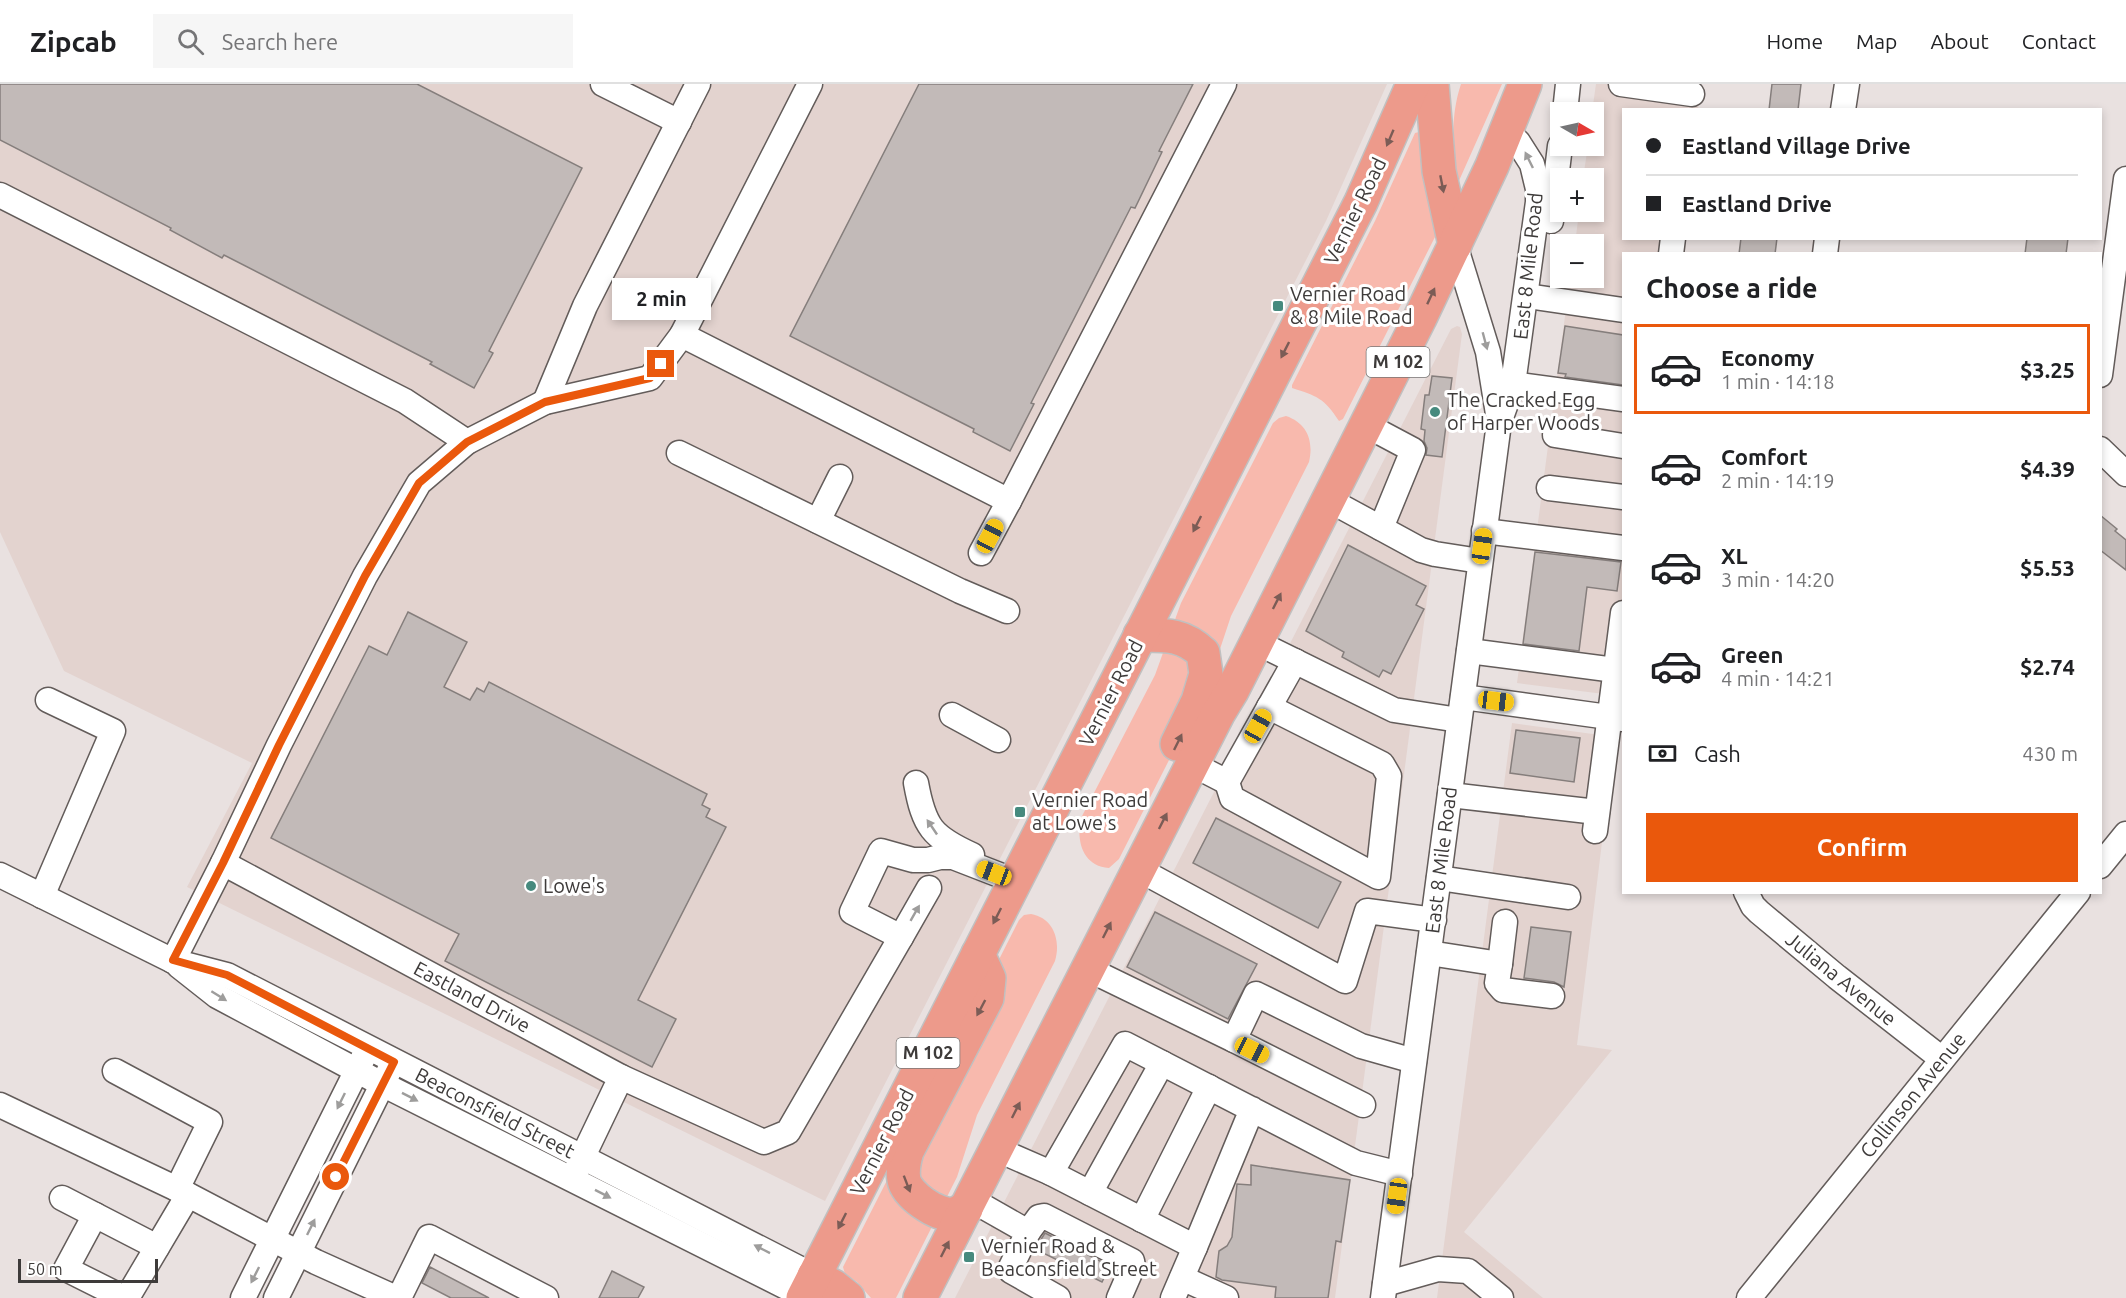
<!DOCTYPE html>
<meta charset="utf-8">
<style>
:root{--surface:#fff;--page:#f6f6f6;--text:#202124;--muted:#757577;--line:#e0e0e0;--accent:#ea580c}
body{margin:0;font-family:Ubuntu,sans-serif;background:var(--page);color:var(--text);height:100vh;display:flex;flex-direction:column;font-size:22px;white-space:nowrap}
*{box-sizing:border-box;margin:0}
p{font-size:20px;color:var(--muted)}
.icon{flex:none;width:33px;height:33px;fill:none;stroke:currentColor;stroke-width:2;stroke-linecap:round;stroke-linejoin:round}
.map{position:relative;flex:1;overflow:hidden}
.panel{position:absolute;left:1622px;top:168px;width:480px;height:642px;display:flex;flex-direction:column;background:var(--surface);border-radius:0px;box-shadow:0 3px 9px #0003}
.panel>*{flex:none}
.banner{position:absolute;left:1622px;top:24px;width:480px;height:132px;border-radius:0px;box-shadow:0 3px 9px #0003;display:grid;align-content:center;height:132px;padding:0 24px;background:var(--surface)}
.needle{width:39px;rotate:99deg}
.fabs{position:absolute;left:1550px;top:18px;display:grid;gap:12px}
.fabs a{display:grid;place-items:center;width:54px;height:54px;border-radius:0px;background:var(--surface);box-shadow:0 3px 9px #0003;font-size:30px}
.scale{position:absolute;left:18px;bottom:15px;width:140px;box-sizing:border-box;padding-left:6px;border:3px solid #3e3b3a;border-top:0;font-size:16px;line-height:21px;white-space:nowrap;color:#3e3b3a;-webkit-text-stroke:4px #fff;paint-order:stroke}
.end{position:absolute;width:27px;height:27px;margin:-14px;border:8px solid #ea580c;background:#fff;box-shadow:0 0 0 3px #fff}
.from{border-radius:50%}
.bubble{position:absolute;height:42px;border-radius:0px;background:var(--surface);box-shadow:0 3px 9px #0003;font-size:20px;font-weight:700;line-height:42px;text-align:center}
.car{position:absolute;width:18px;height:36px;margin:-18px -9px;border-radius:8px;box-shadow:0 0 4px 2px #0007;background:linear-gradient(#f5c518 24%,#345 0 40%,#f5c518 0 76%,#345 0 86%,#f5c518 0)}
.banner b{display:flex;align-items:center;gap:21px;height:57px;font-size:22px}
.banner b+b{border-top:2px solid var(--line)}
.banner i{width:15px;height:15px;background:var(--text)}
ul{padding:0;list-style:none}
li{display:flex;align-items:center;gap:18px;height:90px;margin:0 12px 9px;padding:0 12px;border:3px solid transparent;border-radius:0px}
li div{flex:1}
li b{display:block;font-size:22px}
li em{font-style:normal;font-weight:700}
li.on{border-color:var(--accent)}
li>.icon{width:54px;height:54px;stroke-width:1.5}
h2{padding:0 24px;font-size:27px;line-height:72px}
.pay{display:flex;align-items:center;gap:15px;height:66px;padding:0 24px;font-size:22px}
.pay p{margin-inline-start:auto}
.cta{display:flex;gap:12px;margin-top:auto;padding:12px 24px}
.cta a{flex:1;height:69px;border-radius:0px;background:var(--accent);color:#fff;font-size:24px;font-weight:700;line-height:69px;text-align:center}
header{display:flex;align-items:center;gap:36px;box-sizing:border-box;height:84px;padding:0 30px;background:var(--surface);border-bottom:2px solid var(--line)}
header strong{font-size:28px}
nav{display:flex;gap:33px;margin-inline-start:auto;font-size:21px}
.search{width:420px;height:54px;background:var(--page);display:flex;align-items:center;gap:15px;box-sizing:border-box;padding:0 21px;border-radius:0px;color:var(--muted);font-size:22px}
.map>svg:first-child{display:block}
.built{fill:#e3d3cf}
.green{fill:#f8b9ad}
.building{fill:#c2bab8;stroke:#857e7c;stroke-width:1.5}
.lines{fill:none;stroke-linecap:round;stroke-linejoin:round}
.minor-casing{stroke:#635c5a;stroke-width:27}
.highway-casing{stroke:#c1c0c0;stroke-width:36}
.minor{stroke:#fff;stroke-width:24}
.highway{stroke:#ed9a8b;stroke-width:33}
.oneway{fill:#7b5c56}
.oneway2{fill:#9e9d9c}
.route{stroke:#ea580c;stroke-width:8}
.poi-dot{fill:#468a7e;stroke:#fff;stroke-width:2}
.labels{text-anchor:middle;stroke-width:6;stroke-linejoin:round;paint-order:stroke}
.shield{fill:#fff;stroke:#787675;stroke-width:1.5}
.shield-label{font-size:18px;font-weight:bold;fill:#3e3b3a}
.street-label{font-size:20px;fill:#3e3b3a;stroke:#fff}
.poi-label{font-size:20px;fill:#3e3b3a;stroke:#fff;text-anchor:start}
</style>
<header>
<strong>Zipcab</strong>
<div class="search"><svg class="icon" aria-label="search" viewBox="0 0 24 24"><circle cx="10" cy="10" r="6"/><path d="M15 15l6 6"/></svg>Search here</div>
<nav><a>Home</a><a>Map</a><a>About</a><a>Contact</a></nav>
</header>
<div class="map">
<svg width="2126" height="1214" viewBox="0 0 2126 1214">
<rect width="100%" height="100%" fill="#e9e1e0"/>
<g class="built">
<path d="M0,0H1387L1326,137L825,1117L187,803L252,679L64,587L0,448Z"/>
<path d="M1596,0H1701L1698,25L1623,26V154L1681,155L1679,169L1623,170V591L1620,612L1517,599L1570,194H1593V160H1575L1579,128H1593V94H1583L1588,62H1593L1592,28Z"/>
<path d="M1457,242L1460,243L1462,250L1335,1214H955L1451,245Z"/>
<path d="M1512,639L1615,653L1577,961L1612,966L1464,1148L1543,1214H1437Z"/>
</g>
<g class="green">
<path d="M1461,0H1502L1458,99L1456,98C1453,65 1450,33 1461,0Z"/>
<path d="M1419,48L1438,145L1436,151L1343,335L1339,337C1324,314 1317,312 1292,304V301L1375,137L1415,49Z"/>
<path d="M1286,332C1307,339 1314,357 1309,378L1231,532L1210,595L1119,775L1109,784C1082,782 1076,756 1081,734L1155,591L1181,519L1273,339L1279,334Z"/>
<path d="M1031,830C1054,834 1061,857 1055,877L977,1031L957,1093L896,1214H871L857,1198L845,1190L843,1183L1019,836L1024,831Z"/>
</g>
<g class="building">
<path d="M0,0H417L582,84L489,267L493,269L474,304L430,280L432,278L224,171L222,174L170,146L171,144L0,56Z"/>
<path d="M919,0H1193L1159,67L1162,68L1135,124L1131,123L1031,319L1034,320L1010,367L973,348L974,345L790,252Z"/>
<path d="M1772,0H1801L1798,26H1769Z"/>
<path d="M1741,154H1777L1775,170H1739Z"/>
<path d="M2027,154H2068L2066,170H2025Z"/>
<path d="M1565,242L1623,251V301L1565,293L1566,290L1558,289Z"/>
<path d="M1432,292L1452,294L1442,373L1426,371L1427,364L1424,357L1425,346L1421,345L1425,311H1429Z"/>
<path d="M2100,431L2117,445L2115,447L2126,456V486L2100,466Z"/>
<path d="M1348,461L1426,502L1416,521L1424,525L1391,590L1383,586L1379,593L1342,573L1344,568L1306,547Z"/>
<path d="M1535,468L1621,478L1617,507L1587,503L1579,567L1523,560Z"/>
<path d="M408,528L467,558L444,603L470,616L477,604L484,608L489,598L707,710L702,721L710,725L706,733L726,743L638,916L676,935L652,983L445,877L459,850L271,754L369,562L387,571Z"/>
<path d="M1516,646L1580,654L1574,698L1510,689Z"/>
<path d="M1216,734L1341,798L1318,844L1193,779Z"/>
<path d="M1155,828L1257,880L1228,935L1127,883Z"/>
<path d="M1531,843L1571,848L1564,903L1554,898L1524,894Z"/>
<path d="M1251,1081L1350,1096L1341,1158L1336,1157L1328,1214H1275L1276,1203L1222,1196L1216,1193L1219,1167L1227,1162L1232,1153L1237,1100L1251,1101Z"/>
<path d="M1045,1149L1110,1182L1102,1198L1035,1165Z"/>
<path d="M430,1183L489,1214H451L422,1199Z"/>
<path d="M612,1187L644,1203L638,1214H599Z"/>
</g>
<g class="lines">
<defs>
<g id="minor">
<path d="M603,0L679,38"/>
<path d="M810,0L682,251L1009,417L981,469"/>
<path d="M1621,0L1692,10"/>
<path d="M1843,26L1847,0"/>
<path d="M1565,28L1568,0"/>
<path d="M0,111L405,317L467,358"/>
<path d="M1551,137L1560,62"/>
<path d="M1455,161L1488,268L1499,336"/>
<path d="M1671,170L1673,154"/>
<path d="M1825,170L1827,154"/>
<path d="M1527,212L1623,226"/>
<path d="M2100,291L2126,95"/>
<path d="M1513,300L1623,315"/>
<path d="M545,318L585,222L698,0"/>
<path d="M1366,341L1413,366L1381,444"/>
<path d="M1555,351L1623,362"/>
<path d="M2100,365L2126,390"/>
<path d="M679,369L960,507L1007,527"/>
<path d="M1549,404L1623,413"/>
<path d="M1329,416L1421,466L1435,470L1480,477"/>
<path d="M1009,417L1224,0"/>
<path d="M818,437L840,393"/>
<path d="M1484,447L1623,464"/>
<path d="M1256,558L1394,626L1459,636"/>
<path d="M1469,567L1615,586"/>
<path d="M1463,613L1623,635"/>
<path d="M952,631L998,656"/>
<path d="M1192,680L1227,698L1295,577"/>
<path d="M1227,698L1232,714L1378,793L1389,692L1382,680L1269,623"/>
<path d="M916,699C924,743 932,753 972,771"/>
<path d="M1450,711L1597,728"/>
<path d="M1595,747L1623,529"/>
<path d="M223,779L621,993L576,1087"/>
<path d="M2100,782L2126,750"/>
<path d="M1138,785L1345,897L1367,827L1434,836"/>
<path d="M0,791L173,877L227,891L814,1192"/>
<path d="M1439,794L1568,813"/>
<path d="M1746,808L1753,822L1759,828L1837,893L1942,975"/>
<path d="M42,812L113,647L48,616"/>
<path d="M901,853L929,804"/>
<path d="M1429,869L1500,880L1497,899L1503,906L1552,912"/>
<path d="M173,877L223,779L279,661L365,492L419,399L467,358L545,318L650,294L682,251"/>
<path d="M1500,880L1505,838"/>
<path d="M179,882L217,912L382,1000L804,1212"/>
<path d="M1088,885L1234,956"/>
<path d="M115,987L210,1038L177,1105"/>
<path d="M621,993L764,1058L788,1048L901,853L852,828L881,767L913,776H928L940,773H953L1015,797"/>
<path d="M0,1021L177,1105L316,1178L396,1214"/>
<path d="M1363,1021L1234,956L1256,910L1361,962L1414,977"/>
<path d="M1252,1025L1195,1163L1051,1089L1125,960L1356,1079L1400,1090"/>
<path d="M996,1065L1051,1089"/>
<path d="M1090,1109L1162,979"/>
<path d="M62,1114L157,1163"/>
<path d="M970,1115L1028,1148L1011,1183V1187L1058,1214"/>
<path d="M95,1131L66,1185L124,1214"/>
<path d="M1142,1136L1209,1003"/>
<path d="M1028,1148L1039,1133L1044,1132L1132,1177L1133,1182L1119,1214"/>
<path d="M1182,1194L1226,1214"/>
<path d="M1385,1200L1438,1185L1468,1187L1501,1214"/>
<path d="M127,1214L188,1111"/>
<path d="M243,1214L364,972"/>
<path d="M276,1214L390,985"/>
<path d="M399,1214L429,1153L546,1214"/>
<path d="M1173,1214L1195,1163"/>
<path d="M1383,1214L1499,339L1513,300L1538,118V105L1532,80L1518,58L1507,47"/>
<path d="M1749,1214L2078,808"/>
</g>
<g id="highway">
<path d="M1432,0L1439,87L1455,161"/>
<path d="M1140,551C1166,551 1183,550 1203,569L1206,590L1198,617L1177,660"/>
<path d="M966,1125C962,1126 957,1130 952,1130C937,1132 907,1111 904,1096C902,1086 904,1077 907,1067L987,914L989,894L978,870"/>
<path d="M814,1192L833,1202L848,1214"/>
<path d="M803,1214L1361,118L1413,0"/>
<path d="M920,1214L1218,630L1232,607L1420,234L1492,82L1525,0"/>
</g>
</defs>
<use href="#minor" class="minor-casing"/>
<use href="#highway" class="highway-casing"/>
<use href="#minor" class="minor"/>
<use href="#highway" class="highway"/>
</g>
<defs><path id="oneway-solid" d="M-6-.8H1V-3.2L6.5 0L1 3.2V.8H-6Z" transform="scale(1.5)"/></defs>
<g class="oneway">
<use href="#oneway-solid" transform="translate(1390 54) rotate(113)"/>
<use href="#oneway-solid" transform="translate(1442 100) rotate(79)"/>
<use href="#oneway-solid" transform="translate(1431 212) rotate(-65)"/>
<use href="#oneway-solid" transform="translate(1285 266) rotate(117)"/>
<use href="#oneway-solid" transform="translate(1197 440) rotate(117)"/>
<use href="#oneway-solid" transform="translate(1277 517) rotate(-63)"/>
<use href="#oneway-solid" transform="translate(1178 658) rotate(-64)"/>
<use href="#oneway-solid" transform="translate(1163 737) rotate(-63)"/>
<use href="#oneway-solid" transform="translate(997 832) rotate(117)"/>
<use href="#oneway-solid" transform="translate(1107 846) rotate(-63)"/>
<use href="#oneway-solid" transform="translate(981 924) rotate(118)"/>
<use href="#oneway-solid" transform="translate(1016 1026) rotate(-63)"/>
<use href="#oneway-solid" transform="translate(907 1100) rotate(69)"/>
<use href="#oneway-solid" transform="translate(842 1137) rotate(117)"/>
<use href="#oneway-solid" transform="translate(945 1165) rotate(-63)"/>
</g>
<g class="oneway2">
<use href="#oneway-solid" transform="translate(1529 76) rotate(-116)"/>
<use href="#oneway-solid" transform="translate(1485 257) rotate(75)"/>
<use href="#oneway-solid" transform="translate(932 743) rotate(-124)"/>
<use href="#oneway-solid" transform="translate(915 829) rotate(-60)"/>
<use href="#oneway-solid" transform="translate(219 912) rotate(32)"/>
<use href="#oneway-solid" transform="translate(410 1013) rotate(27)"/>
<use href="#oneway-solid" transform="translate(341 1017) rotate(116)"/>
<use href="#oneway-solid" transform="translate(603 1110) rotate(27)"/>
<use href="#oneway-solid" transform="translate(311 1143) rotate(-64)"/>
<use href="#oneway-solid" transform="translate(762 1165) rotate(-153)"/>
<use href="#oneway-solid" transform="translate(255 1191) rotate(117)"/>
</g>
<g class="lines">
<path class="route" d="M336,1093L394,978L227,891L173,876L223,779L279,661L365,492L419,399L467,358L545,318L650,294L661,280"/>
</g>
<g class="poi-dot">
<rect x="1272" y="216" width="12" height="12" rx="3"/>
<circle cx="1435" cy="328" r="6"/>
<rect x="1014" y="722" width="12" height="12" rx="3"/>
<circle cx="531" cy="802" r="6"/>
<rect x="963" y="1167" width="12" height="12" rx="3"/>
</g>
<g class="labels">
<g class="shield">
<rect x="1366.5" y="263" width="63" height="30" rx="4.5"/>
<rect x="896.5" y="954" width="63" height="30" rx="4.5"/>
</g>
<g class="shield-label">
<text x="1398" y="284">M 102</text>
<text x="928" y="975">M 102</text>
</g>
<g class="street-label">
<text transform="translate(1355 127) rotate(-64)" y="7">Vernier Road</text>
<text transform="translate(1528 182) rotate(-84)" y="7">East 8 Mile Road</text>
<text transform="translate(1111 609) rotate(-63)" y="7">Vernier Road</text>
<text transform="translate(1441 776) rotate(-83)" y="7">East 8 Mile Road</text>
<text transform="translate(1841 895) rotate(39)" y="7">Juliana Avenue</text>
<text transform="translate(472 913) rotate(28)" y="7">Eastland Drive</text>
<text transform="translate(1913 1011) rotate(-51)" y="7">Collinson Avenue</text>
<text transform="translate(495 1029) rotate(27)" y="7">Beaconsfield Street</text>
<text transform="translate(882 1058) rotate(-63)" y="7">Vernier Road</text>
</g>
<g class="poi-label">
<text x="1290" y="217">Vernier Road<tspan x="1290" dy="23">&amp; 8 Mile Road</tspan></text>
<text x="1447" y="323">The Cracked Egg<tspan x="1447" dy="23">of Harper Woods</tspan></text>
<text x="1032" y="723">Vernier Road<tspan x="1032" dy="23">at Lowe's</tspan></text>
<text x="543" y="809">Lowe's</text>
<text x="981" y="1169">Vernier Road &amp;<tspan x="981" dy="23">Beaconsfield Street</tspan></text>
</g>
</g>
</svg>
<div class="fabs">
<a><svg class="needle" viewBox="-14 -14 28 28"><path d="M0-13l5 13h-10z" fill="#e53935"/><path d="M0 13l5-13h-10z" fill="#757577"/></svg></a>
<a>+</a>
<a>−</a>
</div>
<div class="scale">50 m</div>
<i class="end from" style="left:336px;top:1093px"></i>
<i class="end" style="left:661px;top:280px"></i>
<div class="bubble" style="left:612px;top:194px;width:99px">2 min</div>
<i class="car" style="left:990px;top:452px;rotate:28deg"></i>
<i class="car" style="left:1482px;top:462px;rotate:8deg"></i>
<i class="car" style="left:1496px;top:617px;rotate:97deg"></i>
<i class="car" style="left:1258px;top:642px;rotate:29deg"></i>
<i class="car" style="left:994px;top:789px;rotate:291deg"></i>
<i class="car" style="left:1252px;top:966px;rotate:116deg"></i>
<i class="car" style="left:1397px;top:1112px;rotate:188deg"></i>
<div class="banner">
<b><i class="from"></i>Eastland Village Drive</b>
<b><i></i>Eastland Drive</b>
</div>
<section class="panel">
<h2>Choose a ride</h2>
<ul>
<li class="on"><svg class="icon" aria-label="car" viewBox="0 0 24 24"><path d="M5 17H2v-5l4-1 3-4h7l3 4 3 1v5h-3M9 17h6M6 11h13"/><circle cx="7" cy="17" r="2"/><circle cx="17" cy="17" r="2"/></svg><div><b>Economy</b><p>1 min · 14:18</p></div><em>$3.25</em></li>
<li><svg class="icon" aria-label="car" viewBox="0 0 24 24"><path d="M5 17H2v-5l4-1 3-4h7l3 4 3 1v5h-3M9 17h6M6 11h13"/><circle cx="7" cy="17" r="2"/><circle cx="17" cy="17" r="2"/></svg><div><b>Comfort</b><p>2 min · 14:19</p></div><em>$4.39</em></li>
<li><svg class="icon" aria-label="car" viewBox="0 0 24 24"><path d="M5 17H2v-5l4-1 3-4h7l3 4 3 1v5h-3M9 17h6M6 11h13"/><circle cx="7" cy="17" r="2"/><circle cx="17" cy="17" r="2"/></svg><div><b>XL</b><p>3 min · 14:20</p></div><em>$5.53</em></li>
<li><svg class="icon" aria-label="car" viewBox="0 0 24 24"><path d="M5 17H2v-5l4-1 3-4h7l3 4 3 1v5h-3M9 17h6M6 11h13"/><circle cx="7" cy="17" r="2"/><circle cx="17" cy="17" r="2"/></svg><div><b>Green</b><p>4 min · 14:21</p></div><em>$2.74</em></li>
</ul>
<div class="pay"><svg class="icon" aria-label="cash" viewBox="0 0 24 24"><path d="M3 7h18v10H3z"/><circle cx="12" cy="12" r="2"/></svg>Cash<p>430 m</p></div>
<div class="cta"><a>Confirm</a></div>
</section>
</div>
